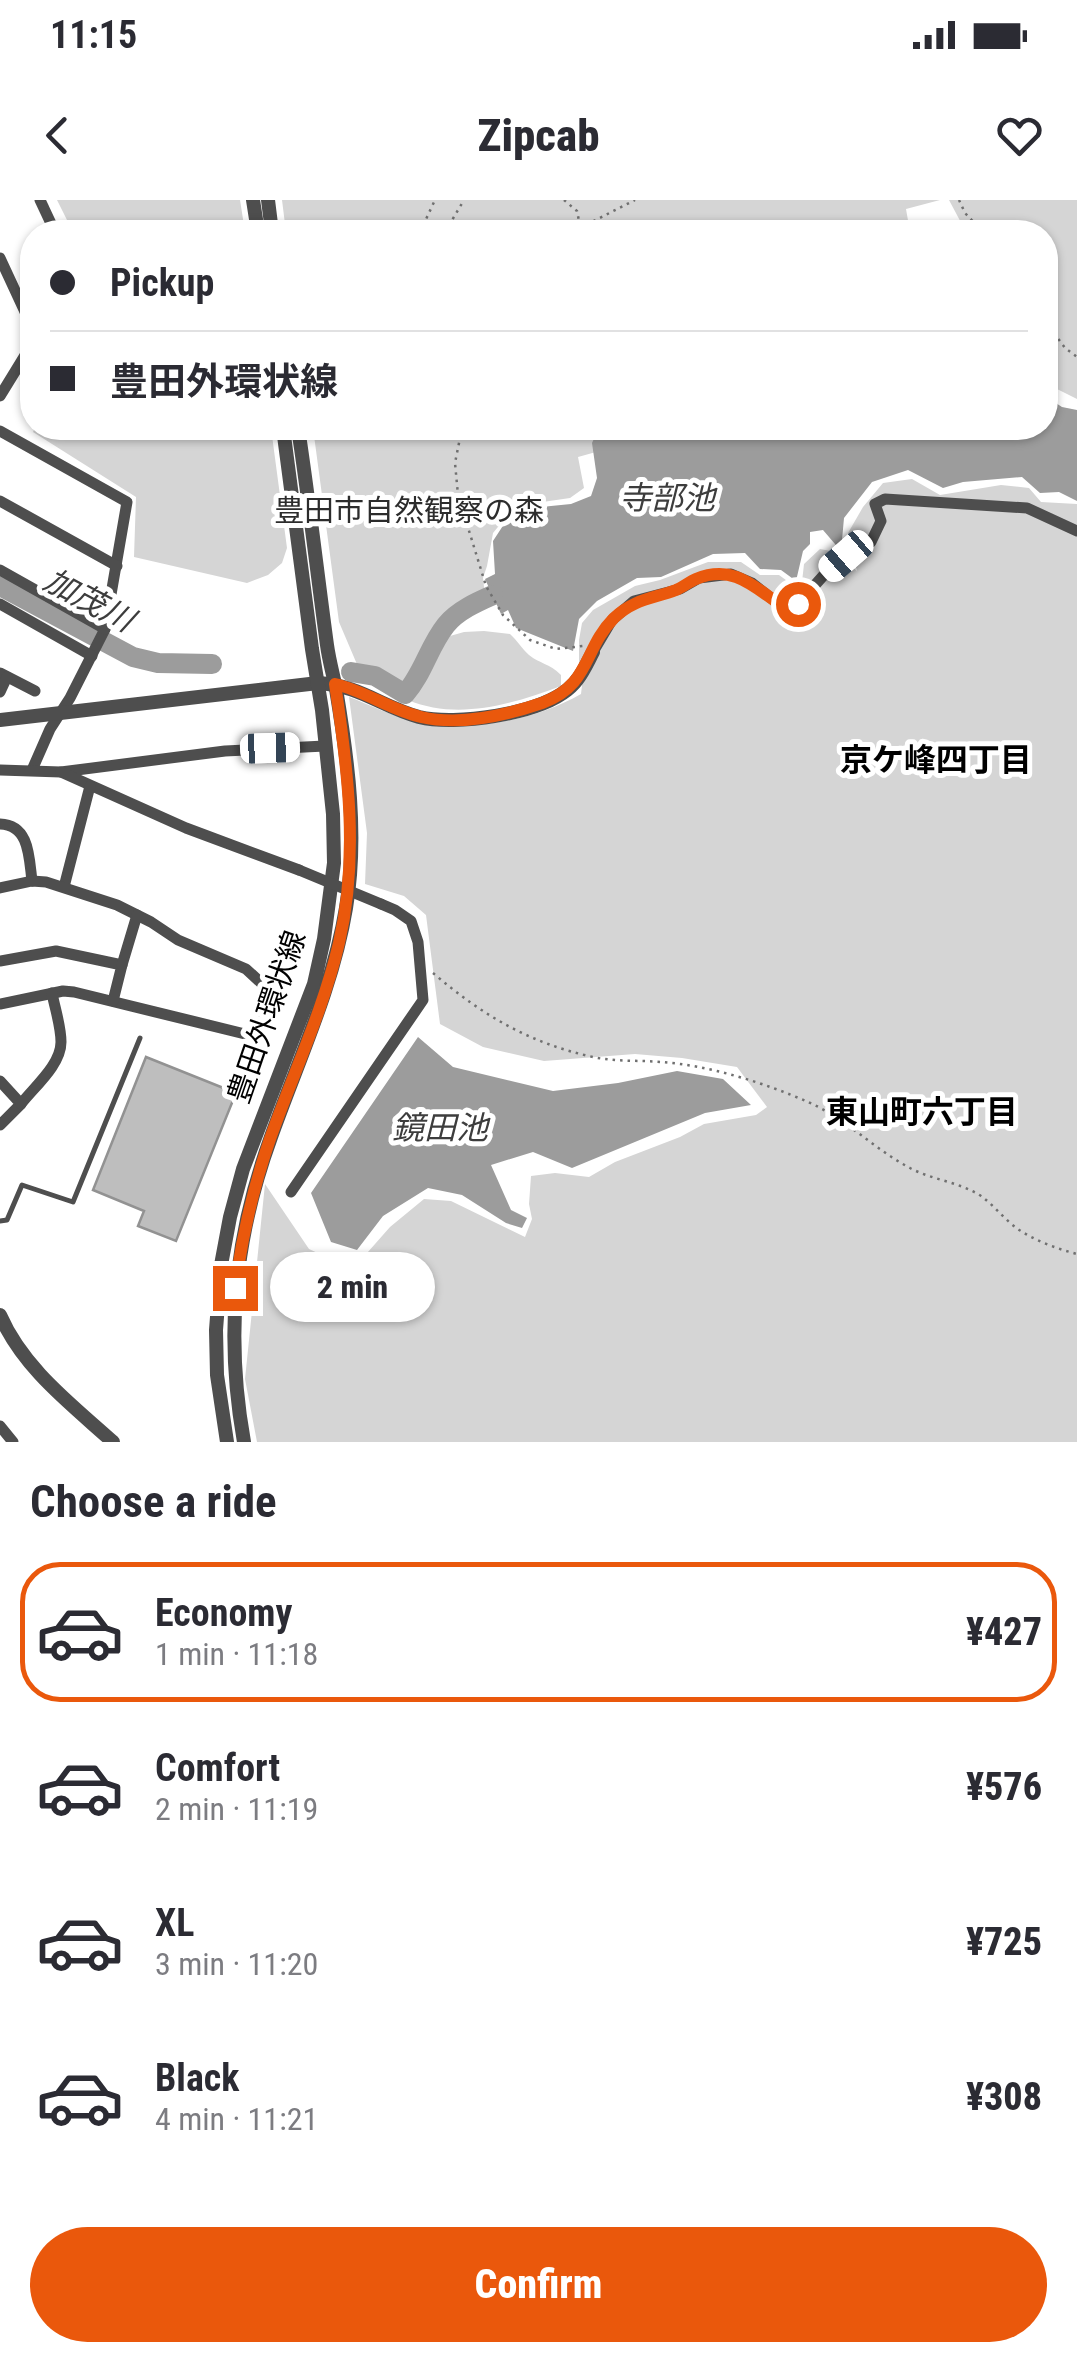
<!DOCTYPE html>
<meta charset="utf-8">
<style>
:root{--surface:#fff;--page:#f7f7f7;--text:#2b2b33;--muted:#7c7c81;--line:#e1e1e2;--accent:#ea580c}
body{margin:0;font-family:"Roboto Condensed","Noto Sans JP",sans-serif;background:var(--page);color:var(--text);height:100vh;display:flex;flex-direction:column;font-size:38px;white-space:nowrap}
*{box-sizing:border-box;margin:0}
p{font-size:32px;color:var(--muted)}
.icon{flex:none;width:55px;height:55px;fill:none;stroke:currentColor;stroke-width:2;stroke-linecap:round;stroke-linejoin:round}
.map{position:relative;height:1242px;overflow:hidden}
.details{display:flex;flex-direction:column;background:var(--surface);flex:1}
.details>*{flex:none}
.hud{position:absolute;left:20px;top:20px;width:1038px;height:220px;border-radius:40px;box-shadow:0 2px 8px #0004;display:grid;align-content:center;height:220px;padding:0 30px;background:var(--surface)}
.end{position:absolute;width:45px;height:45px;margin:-22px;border:12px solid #ea580c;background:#fff;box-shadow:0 0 0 5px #fff}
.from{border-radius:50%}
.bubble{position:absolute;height:70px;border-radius:35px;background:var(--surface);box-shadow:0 2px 8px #0004;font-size:32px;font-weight:800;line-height:70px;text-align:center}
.car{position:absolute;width:30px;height:60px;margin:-30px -15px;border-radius:12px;box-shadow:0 0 8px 2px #0007;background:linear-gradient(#fff 24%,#345 0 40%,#fff 0 76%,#345 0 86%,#fff 0)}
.hud b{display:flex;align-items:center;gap:35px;height:95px;font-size:38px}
.hud b+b{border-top:2px solid var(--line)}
.hud i{width:25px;height:25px;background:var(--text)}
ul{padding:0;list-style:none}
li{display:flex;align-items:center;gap:30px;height:140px;margin:0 20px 15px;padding:0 10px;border:5px solid transparent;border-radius:40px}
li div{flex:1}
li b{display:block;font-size:38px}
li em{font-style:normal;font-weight:800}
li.current{border-color:var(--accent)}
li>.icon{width:90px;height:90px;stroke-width:1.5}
h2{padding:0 30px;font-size:45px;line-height:120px}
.button{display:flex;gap:20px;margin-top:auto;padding:20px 30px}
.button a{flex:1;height:115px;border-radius:60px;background:var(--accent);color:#fff;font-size:40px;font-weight:800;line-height:115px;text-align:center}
.status{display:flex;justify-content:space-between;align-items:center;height:70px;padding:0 50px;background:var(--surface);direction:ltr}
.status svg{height:28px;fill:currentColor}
header{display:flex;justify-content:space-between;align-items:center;height:130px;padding:0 30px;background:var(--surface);font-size:45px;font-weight:800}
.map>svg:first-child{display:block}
.green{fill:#d5d5d5}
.water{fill:#9c9c9c}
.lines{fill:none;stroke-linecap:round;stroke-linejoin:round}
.river{stroke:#9c9c9c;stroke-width:20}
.building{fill:#bebebe;stroke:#929292;stroke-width:2.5}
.path{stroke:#707070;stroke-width:2.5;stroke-dasharray:2.5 5;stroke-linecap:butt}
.service{stroke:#4e4e4e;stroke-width:5}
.minor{stroke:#4e4e4e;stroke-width:11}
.tertiary{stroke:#4e4e4e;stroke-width:14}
.minor-bridge{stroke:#4e4e4e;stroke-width:11}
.route{stroke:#ea580c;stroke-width:12}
.labels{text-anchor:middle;stroke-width:10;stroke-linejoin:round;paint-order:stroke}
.park-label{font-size:30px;fill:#2c2c2c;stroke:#fff}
.street-label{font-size:30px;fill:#000;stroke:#fff}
.water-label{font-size:32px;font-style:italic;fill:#3d3d3d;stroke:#fff}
.neighbourhood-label{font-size:32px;font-weight:bold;fill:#000;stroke:#fff}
</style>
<div class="status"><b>11:15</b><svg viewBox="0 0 49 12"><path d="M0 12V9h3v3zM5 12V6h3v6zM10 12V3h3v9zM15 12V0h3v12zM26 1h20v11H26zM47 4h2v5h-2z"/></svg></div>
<header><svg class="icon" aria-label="back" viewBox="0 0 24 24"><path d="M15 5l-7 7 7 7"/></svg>Zipcab<svg class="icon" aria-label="heart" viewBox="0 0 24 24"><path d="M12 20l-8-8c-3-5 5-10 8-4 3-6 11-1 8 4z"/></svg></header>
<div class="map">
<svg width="1077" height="1242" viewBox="0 0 1077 1242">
<rect width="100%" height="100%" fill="#fff"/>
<g class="green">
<path d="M57,0H240L245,32H73Z"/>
<path d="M282,0H940L906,9L910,32H286Z"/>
<path d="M949,0H1077V199L1045,183V32H966Z"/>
<path d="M35,228H271L287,348L282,363L268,375L247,383L134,357L136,297L33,232Z"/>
<path d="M313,228H604L596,252L578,257L584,288L570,298L515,306L493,333L487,366L483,378L485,396C438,413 426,448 403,488L374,472L359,469L339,422Z"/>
<path d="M912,279L940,295L1001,285L1029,288L1041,302L1077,304V1242H257L245,1179L265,984L309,1049L337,1062L360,1061L390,1027L424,999L451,1001L525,1037L532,1019L529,1004L531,976L555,973L589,977L615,962L680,937L704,924L756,915L767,907L737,867L682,858L635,854L544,861L483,847L440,824L426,715L404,696L365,684L367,633L349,497C370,505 392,516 415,521C468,533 534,521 581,494L583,477L579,462V440L582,423L593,410L635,386L660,380L708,362H741L760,375H779L801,391L804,364L820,349L836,352L857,371L848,333L863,307L883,283Z"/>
<path d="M484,431L510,434C517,440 522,449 529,455C540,464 549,463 561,475V486C513,504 458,521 408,500L443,438L464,432Z"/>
</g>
<g class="water">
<path d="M1045,196L1062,207L1077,210V301L1059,292L1040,293L1022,277L963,282L943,288L908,270L872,282L844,318L841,351L823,330L810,332V344L803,351L796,381L781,370L760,369L745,353L713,354L661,377L637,378L597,401L579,419L573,451L516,428L508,410L501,414L485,379L495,374L493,341L508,318L541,307L571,304L591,296L597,278L592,243L599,228H1045Z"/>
<path d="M418,837L453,867L553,891L618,883L677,871L723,879L751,905L705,913L572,968L533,952L491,965L511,1010L527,1018L522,1028L506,1023L462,995L428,988L383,1016L357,1050L331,1042L311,993Z"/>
</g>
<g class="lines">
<g class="river">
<path d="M0,386L133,457L158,463L212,464"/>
<path d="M351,472L375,476L405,494C423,474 429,446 446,425C457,411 477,402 493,395"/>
</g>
</g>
<path class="building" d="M146,857L236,893L176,1041L138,1026L144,1011L93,990Z"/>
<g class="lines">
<g class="path">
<path d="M564,0L577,11L580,26"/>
<path d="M959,0L965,13L983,32"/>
<path d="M580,28L635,0"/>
<path d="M420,32L435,0"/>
<path d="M445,32L464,0"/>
<path d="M1045,121L1065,148L1077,157"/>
<path d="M462,228L455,263L458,295L486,386L503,415L530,440L556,449L583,446"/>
<path d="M433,773C482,815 529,843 593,857C616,862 638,860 661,862C708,865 765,883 808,902C845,918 874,949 910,968C932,980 960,982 981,996C995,1006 1006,1022 1021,1031C1038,1042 1058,1049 1077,1054"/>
</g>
<path class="service" d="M0,1021L7,1020L22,985L73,1002L140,838"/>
<g class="minor">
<path d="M40,0L55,32"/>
<path d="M0,58L32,127"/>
<path d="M0,196L32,144"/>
<path d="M0,231L127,302L105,429L70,498L50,529L32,570"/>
<path d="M0,301L117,366"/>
<path d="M0,370L105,429"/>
<path d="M0,404L92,456"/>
<path d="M593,452L612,420L634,401L680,389L699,378L731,374L752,383L785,409L798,404L823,376L846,355L871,342L881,321L875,304L885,299L1027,308L1077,331"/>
<path d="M0,473L35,491"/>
<path d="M0,492L7,477"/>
<path d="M0,570L61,572L225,551L325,546"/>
<path d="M61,572L186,628L299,670"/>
<path d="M0,624C30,625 29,658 32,681"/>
<path d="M64,687L90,586"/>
<path d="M0,688L32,681L46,682L117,705L151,722L178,740L246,769L270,791V797L252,831L245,834L74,792L63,791L0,804"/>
<path d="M0,761L56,751L122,765L113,801"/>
<path d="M122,765L137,715"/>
<path d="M0,881L21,904L0,925"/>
<path d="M21,904C34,887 61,865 61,842C61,826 55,809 52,793"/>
<path d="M291,992L423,800L418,742L411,721L395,710L381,704"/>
<path d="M0,1226L13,1242"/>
</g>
<g class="tertiary">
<path d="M253,0L258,32"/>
<path d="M268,0L272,32"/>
<path d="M0,520L318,483C359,485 382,507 419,517C456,526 537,514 567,490C580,480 586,465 593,452"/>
<path d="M0,1115C23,1168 71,1204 113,1242"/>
<path d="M227,1242L217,1175L216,1130L221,1065L230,1017L243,969L314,784L324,739L334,663L333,614L322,510L312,449L283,228"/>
<path d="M244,1242C225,1135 234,1039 271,937C298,861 333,787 346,708C358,636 348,560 336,489C333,474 329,460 327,445C317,372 309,300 298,228"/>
</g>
<path class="minor-bridge" d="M299,670L381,704"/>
</g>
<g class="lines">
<path class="route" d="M235,1088C242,1037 253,988 270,939C293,874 323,811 339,743C359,657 348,570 335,484C365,491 391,510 421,517C460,526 504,516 542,503C591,485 583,449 614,418C634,399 652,399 676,390C683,387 689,382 696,379C735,363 756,389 785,408L798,404"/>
</g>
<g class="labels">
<g class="park-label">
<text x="409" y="321">豊田市自然観察の森</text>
</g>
<g class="street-label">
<text transform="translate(267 817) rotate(-71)" y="10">豊田外環状線</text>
</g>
<g class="water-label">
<text x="667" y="309">寺部池</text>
<text transform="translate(89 400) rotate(28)" y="11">加茂川</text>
<text x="440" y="939">鏡田池</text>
</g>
<g class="neighbourhood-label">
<text x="936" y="571">京ケ峰四丁目</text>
<text x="922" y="923">東山町六丁目</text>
</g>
</g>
</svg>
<i class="end from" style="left:798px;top:404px"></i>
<i class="end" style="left:235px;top:1088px"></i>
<div class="bubble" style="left:270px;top:1052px;width:165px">2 min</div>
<i class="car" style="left:846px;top:356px;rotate:229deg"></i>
<i class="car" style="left:270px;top:548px;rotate:88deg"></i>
<div class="hud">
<b><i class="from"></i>Pickup</b>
<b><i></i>豊田外環状線</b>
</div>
</div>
<section class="details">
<h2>Choose a ride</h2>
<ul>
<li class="current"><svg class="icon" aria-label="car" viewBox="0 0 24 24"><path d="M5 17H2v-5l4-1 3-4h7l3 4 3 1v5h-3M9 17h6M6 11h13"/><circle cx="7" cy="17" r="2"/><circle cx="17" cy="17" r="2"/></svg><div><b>Economy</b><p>1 min · 11:18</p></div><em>¥427</em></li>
<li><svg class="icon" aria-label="car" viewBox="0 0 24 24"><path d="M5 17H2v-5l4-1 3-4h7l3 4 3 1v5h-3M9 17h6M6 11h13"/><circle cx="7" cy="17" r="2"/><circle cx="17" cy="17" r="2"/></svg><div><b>Comfort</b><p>2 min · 11:19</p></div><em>¥576</em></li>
<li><svg class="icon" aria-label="car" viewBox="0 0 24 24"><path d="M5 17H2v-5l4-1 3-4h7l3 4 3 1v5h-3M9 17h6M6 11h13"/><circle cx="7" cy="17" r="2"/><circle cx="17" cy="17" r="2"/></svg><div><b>XL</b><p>3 min · 11:20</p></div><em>¥725</em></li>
<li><svg class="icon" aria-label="car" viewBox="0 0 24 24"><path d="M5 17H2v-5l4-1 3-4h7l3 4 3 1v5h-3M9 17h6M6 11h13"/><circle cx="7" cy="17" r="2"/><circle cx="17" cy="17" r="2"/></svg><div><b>Black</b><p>4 min · 11:21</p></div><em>¥308</em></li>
</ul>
<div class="button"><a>Confirm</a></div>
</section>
